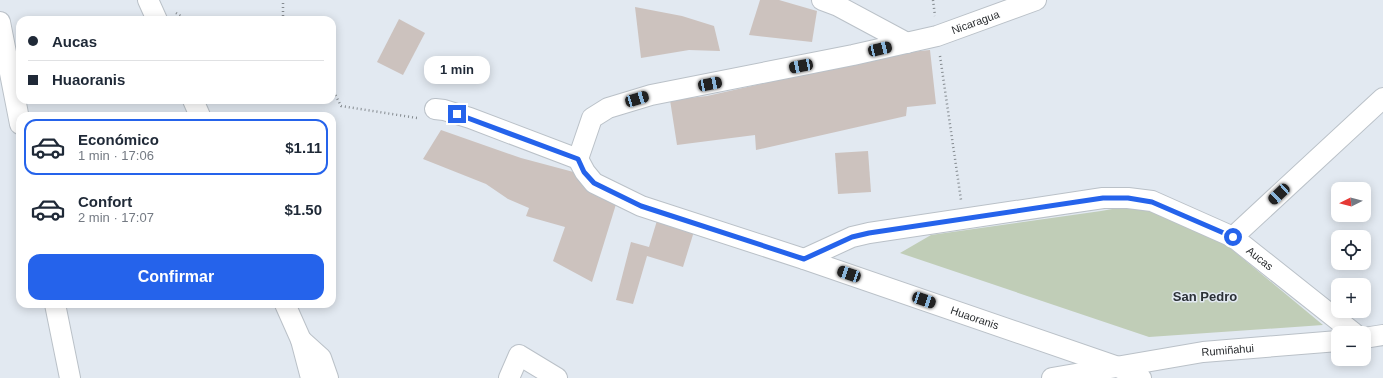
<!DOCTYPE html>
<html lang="es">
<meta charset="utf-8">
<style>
:root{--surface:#fff;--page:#f2f2f3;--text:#1f2937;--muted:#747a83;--line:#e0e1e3;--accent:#2563eb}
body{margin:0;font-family:Helvetica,sans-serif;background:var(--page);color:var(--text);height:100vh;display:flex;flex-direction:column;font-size:15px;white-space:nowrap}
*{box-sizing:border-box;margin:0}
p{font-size:13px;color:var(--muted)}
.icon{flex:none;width:22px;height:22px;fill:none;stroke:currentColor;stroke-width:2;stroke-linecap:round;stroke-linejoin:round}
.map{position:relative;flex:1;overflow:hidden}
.panel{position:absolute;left:16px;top:112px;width:320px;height:196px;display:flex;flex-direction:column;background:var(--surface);border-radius:12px;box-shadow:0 2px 10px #0003}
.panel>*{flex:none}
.banner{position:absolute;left:16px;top:16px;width:320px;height:88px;border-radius:12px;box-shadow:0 2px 10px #0003;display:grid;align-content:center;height:88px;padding:0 12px;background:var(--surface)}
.needle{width:26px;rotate:264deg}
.tools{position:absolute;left:1331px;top:182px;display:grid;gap:8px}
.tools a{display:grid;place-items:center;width:40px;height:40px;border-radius:8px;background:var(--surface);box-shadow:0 2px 10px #0003;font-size:20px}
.end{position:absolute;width:18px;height:18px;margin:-9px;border:5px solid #2563eb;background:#fff;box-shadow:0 0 0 2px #fff}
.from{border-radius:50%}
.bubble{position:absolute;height:28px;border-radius:12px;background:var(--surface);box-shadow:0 2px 10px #0003;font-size:13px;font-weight:600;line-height:28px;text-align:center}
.car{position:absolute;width:12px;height:24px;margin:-12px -6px;border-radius:5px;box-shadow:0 0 3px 1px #0007;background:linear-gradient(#222 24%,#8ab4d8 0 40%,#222 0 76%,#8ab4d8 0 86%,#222 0)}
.banner b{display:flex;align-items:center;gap:14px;height:38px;font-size:15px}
.banner b+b{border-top:1px solid var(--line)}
.banner i{width:10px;height:10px;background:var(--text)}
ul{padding:7px 0 0;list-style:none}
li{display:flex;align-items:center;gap:12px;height:56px;margin:0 8px 6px;padding:0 4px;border:2px solid transparent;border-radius:12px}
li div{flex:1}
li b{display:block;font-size:15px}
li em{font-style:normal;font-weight:600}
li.active{border-color:var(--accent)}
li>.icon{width:36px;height:36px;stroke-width:1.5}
.action{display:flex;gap:8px;margin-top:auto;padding:8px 12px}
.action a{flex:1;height:46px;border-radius:12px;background:var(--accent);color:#fff;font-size:16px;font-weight:600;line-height:46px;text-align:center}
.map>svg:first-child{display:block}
.green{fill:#c0cdb7}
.building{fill:#ccc2be}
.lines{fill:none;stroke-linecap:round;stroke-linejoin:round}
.minor-casing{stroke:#bac1c8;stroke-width:22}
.path{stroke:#858b90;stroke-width:2.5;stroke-dasharray:1 3;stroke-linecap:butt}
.minor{stroke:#fff;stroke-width:20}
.route{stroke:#2563eb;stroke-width:5}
.labels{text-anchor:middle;stroke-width:3;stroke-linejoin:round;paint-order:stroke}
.street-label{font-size:11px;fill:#282b2e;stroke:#e2e9f1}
.quarter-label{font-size:13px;font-weight:bold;fill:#2b3036;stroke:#e2e9f1}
</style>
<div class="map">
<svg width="1383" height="378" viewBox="0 0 1383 378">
<rect width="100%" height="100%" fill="#e2e9f1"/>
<path class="green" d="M1146,203L1206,228L1323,325L1149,337L900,253L931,235L1101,211Z"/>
<g class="building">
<path d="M760,0H779L817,11L812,42L749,35Z"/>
<path d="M635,7L682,16L714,26L720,51L689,50L641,58Z"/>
<path d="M399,19L425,33L403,75L377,62Z"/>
<path d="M930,50L936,104L907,107L906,116L756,150L755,135L677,145L670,100L707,96L900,53Z"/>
<path d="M441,130L521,158L581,174L617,201L592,282L553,261L565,227L526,216L529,208L508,199L486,184L423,159Z"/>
<path d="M868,151L871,192L838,194L835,153Z"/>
<path d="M659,214L696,225L683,267L647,256L633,304L616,300L631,242L649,247Z"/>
</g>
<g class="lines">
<defs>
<g id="minor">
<path d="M148,0L157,20"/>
<path d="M822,0L838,6L907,43"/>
<path d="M0,22L20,124"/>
<path d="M193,100L200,116"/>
<path id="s1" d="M435,109L444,110L470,118L578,159L585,172L594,183L641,206L804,259L1118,367L1141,378"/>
<path id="s2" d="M578,159L592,118L608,108L651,95L853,55L937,36L1036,0"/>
<path d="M1233,237L1383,98"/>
<path id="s3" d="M804,259L852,237L869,233L1103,198H1128L1152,201L1233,237L1354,333"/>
<path d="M55,304L70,378"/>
<path d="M285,304L301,340L311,378"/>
<path d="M1364,338L1383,335"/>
<path d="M301,340L321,358L328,378"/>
<path d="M509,378L519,355L557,378"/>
<path id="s4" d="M1052,378L1203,352L1338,341"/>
</g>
</defs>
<use href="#minor" class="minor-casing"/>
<g class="path">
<path d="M933,0L935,16"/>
<path d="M176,13L187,20"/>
<path d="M283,20V0"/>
<path d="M940,56L961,200"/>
<path d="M332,88L341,106L417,118"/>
</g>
<use href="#minor" class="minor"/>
</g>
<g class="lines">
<path class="route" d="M457,114L578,159L584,172L594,183L641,206L804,259L852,237L869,233L1103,198H1128L1152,202L1233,237"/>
</g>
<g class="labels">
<g class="street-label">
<text dy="4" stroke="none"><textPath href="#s2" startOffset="440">Nicaragua</textPath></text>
<text dy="4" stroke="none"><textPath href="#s3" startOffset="479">Aucas</textPath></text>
<text dy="4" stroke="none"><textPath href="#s1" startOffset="585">Huaoranis</textPath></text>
<text dy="4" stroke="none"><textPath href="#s4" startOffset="178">Rumiñahui</textPath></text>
</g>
<g class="quarter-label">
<text x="1205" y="301">San Pedro</text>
</g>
</g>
</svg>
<div class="tools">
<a><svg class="needle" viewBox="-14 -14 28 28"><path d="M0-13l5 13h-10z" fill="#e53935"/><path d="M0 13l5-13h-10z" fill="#747a83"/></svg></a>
<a><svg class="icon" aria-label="locate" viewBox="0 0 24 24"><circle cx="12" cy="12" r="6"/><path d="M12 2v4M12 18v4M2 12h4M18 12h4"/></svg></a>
<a>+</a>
<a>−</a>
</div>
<i class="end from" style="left:1233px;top:237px"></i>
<i class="end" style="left:457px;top:114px"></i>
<div class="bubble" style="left:424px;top:56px;width:66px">1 min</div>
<i class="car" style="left:880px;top:49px;rotate:77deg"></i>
<i class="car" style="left:801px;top:66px;rotate:259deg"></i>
<i class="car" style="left:710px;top:84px;rotate:79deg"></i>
<i class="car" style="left:637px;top:99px;rotate:73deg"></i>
<i class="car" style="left:1279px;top:194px;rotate:227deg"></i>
<i class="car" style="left:849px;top:274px;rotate:289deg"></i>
<i class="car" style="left:924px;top:300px;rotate:109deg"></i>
<div class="banner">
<b><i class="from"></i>Aucas</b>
<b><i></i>Huaoranis</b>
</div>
<section class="panel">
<ul>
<li class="active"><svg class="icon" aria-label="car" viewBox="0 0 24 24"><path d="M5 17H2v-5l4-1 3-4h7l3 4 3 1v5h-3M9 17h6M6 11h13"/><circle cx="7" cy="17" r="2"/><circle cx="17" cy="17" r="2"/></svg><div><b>Económico</b><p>1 min · 17:06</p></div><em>$1.11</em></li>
<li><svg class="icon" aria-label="car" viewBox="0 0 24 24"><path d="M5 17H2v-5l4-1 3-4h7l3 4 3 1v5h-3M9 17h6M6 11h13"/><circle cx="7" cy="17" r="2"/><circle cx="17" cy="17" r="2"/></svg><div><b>Confort</b><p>2 min · 17:07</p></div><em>$1.50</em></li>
</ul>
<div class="action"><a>Confirmar</a></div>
</section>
</div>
